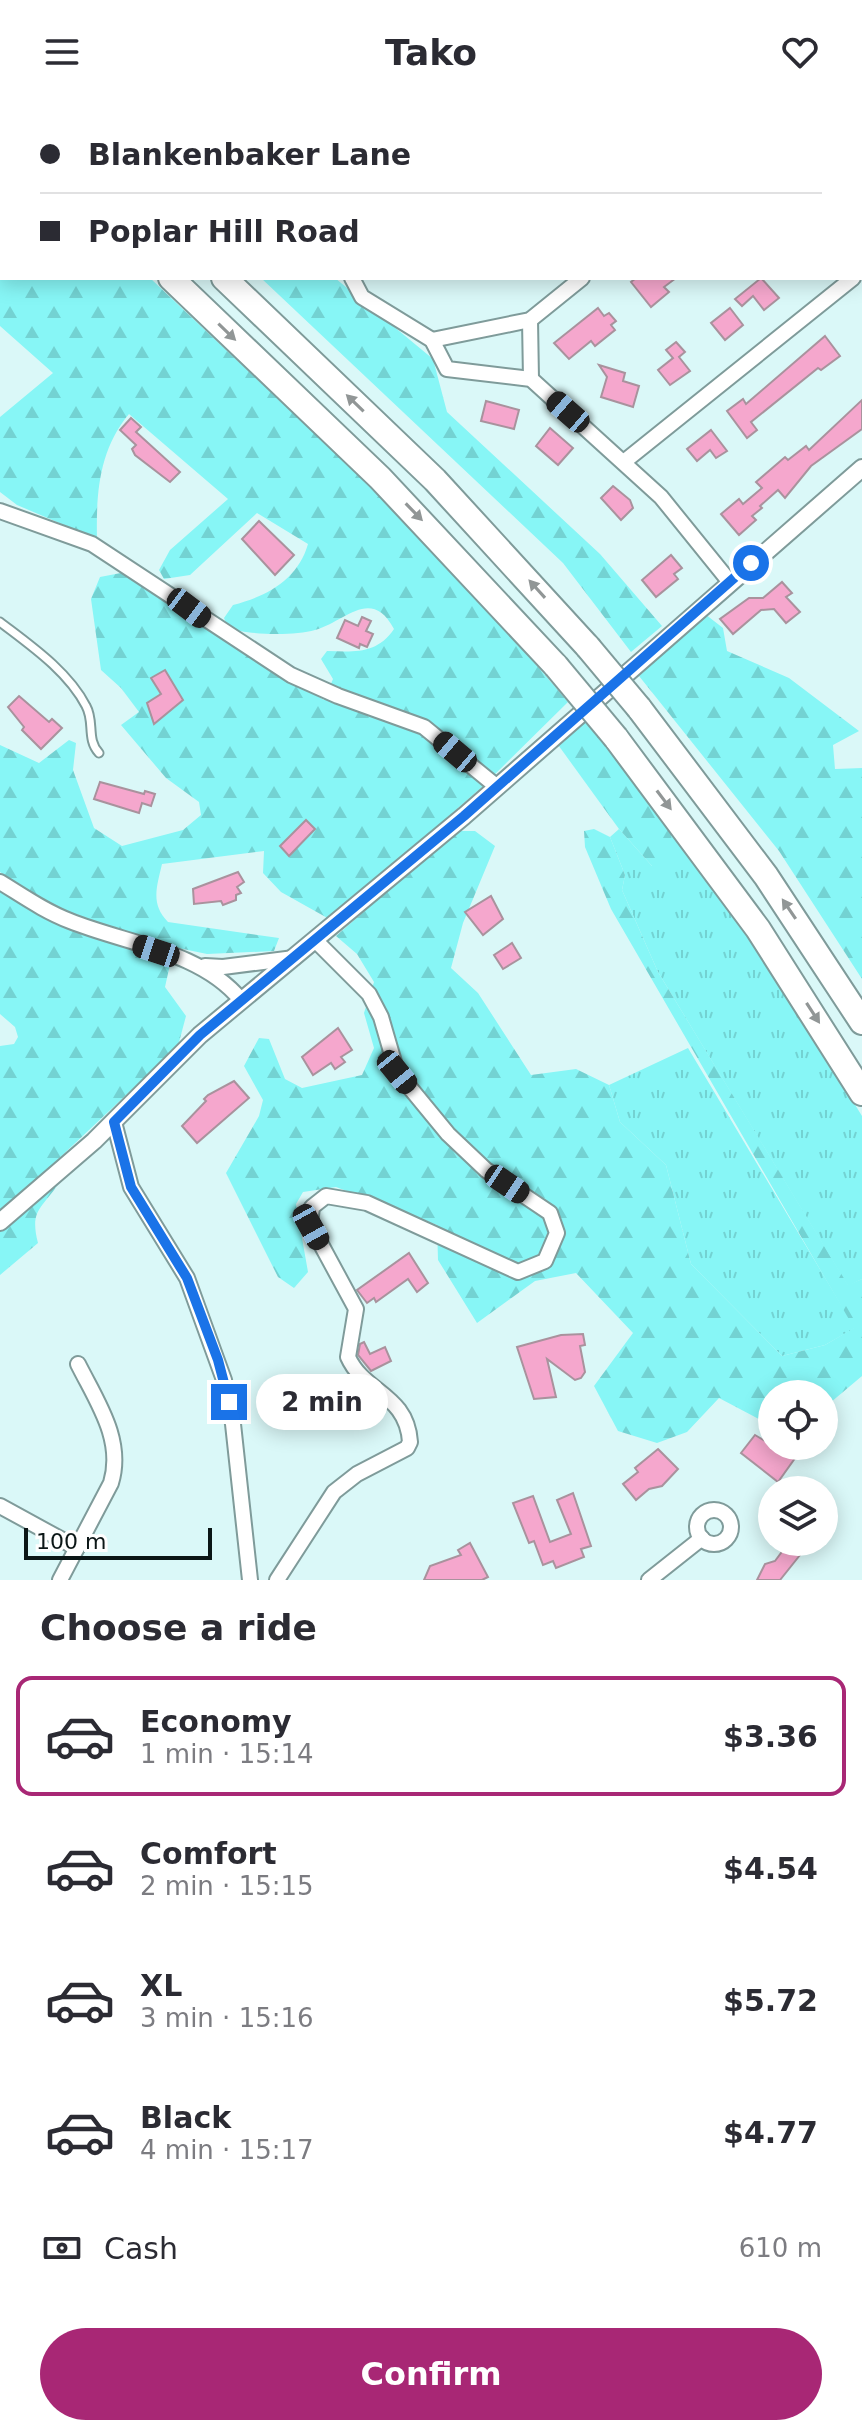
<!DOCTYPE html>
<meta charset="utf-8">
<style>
:root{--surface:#fff;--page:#f2f2f3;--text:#2b2b33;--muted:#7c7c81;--line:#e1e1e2;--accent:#a82775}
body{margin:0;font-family:"DejaVu Sans",sans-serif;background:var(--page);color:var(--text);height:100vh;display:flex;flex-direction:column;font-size:30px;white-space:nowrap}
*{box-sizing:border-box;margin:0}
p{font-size:26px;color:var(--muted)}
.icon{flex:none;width:44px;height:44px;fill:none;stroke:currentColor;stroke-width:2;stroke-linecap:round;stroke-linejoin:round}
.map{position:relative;height:1476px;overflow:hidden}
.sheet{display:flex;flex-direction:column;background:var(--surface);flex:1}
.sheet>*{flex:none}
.guide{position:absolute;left:0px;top:0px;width:862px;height:176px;box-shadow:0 4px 20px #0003;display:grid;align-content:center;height:176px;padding:0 40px;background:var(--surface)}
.fabs{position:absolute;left:758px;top:1276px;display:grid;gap:16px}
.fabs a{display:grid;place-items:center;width:80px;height:80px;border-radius:50%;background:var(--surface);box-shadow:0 4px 20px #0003;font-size:40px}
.scale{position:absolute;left:24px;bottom:20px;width:188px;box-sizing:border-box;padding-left:8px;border:4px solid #0b1616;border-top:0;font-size:22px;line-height:28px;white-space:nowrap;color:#0b1616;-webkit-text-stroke:6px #fefefe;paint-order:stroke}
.end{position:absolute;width:36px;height:36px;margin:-18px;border:10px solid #1a73e8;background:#fff;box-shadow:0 0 0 4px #fff}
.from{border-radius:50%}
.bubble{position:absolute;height:56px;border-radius:28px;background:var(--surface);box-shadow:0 4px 20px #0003;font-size:26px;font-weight:800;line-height:56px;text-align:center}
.car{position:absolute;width:24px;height:48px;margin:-24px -12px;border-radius:10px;box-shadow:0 0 6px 2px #0007;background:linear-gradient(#222 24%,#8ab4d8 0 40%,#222 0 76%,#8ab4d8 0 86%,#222 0)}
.guide b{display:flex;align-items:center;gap:28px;height:76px;font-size:30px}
.guide b+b{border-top:2px solid var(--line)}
.guide i{width:20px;height:20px;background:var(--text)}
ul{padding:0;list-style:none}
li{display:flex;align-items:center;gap:24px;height:120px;margin:0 16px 12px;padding:0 24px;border:4px solid transparent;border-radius:16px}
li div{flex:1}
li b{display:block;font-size:30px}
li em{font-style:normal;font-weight:800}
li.current{border-color:var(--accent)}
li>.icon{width:72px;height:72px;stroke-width:1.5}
h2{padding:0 40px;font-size:36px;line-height:96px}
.pay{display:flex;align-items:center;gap:20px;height:88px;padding:0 40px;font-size:30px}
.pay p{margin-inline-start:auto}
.cta{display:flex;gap:16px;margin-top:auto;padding:16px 40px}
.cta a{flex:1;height:92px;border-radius:48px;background:var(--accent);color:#fff;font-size:32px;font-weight:800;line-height:92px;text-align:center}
header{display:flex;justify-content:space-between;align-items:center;height:104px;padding:0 40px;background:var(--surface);font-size:36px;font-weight:800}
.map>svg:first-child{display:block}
.grass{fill:url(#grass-tufts)}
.forest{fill:url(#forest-firs)}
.building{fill:#f5a7cd;stroke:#a9929d;stroke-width:2}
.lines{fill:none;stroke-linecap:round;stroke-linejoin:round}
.service-casing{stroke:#7f9b9a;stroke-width:11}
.minor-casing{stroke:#7f9b9a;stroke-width:18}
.tertiary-casing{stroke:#7f9b9a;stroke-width:20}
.motorway-casing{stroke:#7f9b9a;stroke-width:28}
.service{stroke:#fff;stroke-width:7}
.minor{stroke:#fff;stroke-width:14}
.tertiary{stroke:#fff;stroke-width:16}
.motorway{stroke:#fff;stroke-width:24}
.motorway-bridge-casing{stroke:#7f9b9a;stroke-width:28;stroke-linecap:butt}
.motorway-bridge{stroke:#fff;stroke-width:24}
.oneway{fill:#919696}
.route{stroke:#1a73e8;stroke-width:10}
</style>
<header><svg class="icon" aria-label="menu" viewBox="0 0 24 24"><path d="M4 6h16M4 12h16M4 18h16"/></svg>Tako<svg class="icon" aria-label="heart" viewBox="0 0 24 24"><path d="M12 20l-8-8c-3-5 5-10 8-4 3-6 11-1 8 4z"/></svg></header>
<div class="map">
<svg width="862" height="1476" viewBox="0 0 862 1476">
<defs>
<pattern id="grass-tufts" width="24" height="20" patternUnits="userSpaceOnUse" patternTransform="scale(2)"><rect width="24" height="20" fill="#87f6f6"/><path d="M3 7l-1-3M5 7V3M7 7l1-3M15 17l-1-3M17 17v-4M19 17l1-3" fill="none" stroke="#73d2d2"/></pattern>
<pattern id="forest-firs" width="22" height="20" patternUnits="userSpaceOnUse" patternTransform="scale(2)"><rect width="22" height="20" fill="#87f6f6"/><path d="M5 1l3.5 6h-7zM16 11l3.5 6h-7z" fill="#73d2d2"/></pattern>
</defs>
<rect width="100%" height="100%" fill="#daf8f8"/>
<g class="grass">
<path d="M670,722L774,869L862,1012V1175L848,1182L658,868L622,786L625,771L610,733L619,725L652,762Z"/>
<path d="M688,944L855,1224L825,1241L782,1252L691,1160L666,1061L620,1018L609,981Z"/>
</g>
<g class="forest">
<path d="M0,31L2,174H150L440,448L568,598L483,682L331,816L281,788L263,769L264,747L162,760C157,782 150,800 168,818L279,834L274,847L207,850L140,836L48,801L0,768V641L39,659L69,636L76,639L73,666L94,724L122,742L183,726L201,711L199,698L166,674L121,621L139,608L121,584L101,566L91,495L100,473L126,468L238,545L324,596L333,575L321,555L327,547C355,548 377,550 394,525C371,482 345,518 315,526C294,532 248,531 228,524L224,514L233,501C268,492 298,475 308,440L257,409L190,471L164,475L159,466L170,446L228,395L129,310C99,346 96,389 97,435L17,401L0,388V313L53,269L0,222Z"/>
<path d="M261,174H335L433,255L447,308L600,450L662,522L631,548L563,459Z"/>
<path d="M705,510L723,524L727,547L789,574L859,627L833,641L835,665L862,664V875L779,747L639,572Z"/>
<path d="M586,615L670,722L673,747L666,763L652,762L619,725L556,638Z"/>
<path d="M594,725L610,733L625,771L622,786L658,868L848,1181L862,1175V1272L824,1304V1290H772V1322L719,1294L687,1328L657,1339L618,1327L594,1282L633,1229L576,1169L535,1177L477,1219L438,1156L437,1121L336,1083L303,1088L296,1100L308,1168L294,1184L278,1173L226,1069L259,1012L263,996L244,962L259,934L269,935L285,975L302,984L362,971L374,944L364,909L374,878L357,850L336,832L456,727H475L495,742L463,819L451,864L478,889L531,971L576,965L609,981L620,1018L666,1061L691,1160L782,1252L825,1241L854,1224L611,805L585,743L584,727Z"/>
<path d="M0,785L171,856L165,883L186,912L178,942L0,1110V942L14,940L18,933L15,923L0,910Z"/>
<path d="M60,1077C43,1105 29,1104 38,1139L0,1171V1125Z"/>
</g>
<g class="building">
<path d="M636,174H676L664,183L669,188L651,203L631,178Z"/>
<path d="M761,174L779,194L764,206L753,192L742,202L735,195Z"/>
<path d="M598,204L604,212L609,209L616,217L611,221L615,226L595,242L591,237L569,255L554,239Z"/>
<path d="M730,204L743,221L725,236L711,219Z"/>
<path d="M825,232L840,252L821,266L818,264L751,318L757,326L747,334L727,307L743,295L746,300Z"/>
<path d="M676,238L685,248L679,253L690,267L670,281L658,266L673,254L666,246Z"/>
<path d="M599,261L625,269L623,277L639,282L633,303L601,293L607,273Z"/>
<path d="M862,296V325L811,362L785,394L778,386L760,402L762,404L752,412L756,416L739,431L721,410L739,395L743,400L762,384L756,378L785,353L788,356L806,342L809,346Z"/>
<path d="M486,297L519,306L514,325L481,317Z"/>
<path d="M131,314L141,323L136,328L180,368L170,378L135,351L132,345L136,341L120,326Z"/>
<path d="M550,324L573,344L558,361L536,342Z"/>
<path d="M711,326L727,347L716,354L710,346L697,357L687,345Z"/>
<path d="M613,382L630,396L633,404L621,416L601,394Z"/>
<path d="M259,417L294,451L275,471L242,435Z"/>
<path d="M671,451L682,464L674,470L678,475L656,493L642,476Z"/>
<path d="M782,478L792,489L786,493L800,508L786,519L774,505L761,506L733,530L720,515L749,494H763Z"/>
<path d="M362,513L371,517L366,527L373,530L367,543L360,540L359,544L337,534L345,516L358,522Z"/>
<path d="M165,566L183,596L154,620L147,599L161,590L151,574Z"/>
<path d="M19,592L49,618L52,615L62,624L41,645L22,626L24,623L8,603Z"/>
<path d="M100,678L144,690L145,687L155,690L151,702L142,699L139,709L94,695Z"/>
<path d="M306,716L315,725L289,752L280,742Z"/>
<path d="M238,768L244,778L237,783L241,789L236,791V796L223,801L221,797L194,800L193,785Z"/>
<path d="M491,792L503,815L483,831L465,808Z"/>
<path d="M512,839L521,854L503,865L494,851Z"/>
<path d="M338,924L352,946L341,953L345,958L335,965L331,959L313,971L302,953Z"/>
<path d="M234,977L249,994L197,1039L182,1022L206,997L204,995L208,991Z"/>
<path d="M409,1149L428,1179L417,1188L408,1175L376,1198L374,1194L367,1199L357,1186Z"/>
<path d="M583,1230L585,1241L580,1242L585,1268L581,1274L575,1276L547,1255L556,1293L534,1295L517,1243L561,1231Z"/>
<path d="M364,1238L370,1250L385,1243L391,1257L371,1267L358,1251L360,1240Z"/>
<path d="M755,1331L785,1349L789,1344L798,1350L778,1378L741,1349Z"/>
<path d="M658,1345L678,1365L662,1382L649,1385L636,1396L623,1380L638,1368L635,1364Z"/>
<path d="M573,1389L591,1442L581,1445L584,1453L556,1464L553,1457L543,1461L534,1437L529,1439L513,1399L533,1392L550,1438L571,1430L557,1396Z"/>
<path d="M470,1439L488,1473L482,1476H424L430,1462L461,1451L458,1446Z"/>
<path d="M787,1441L800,1451L780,1476H757L765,1460L775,1457Z"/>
</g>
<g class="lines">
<defs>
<path id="service" d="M0,518C30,541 68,567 86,602C95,618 86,635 99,649"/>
<g id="minor">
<path d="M820,0H836"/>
<path d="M530,2L533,0"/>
<path d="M799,2L802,0"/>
<path d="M352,174L362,193L432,236L447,265L531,275L661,393L729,477"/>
<path d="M530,216L531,275"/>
<path d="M432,236L530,216L582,174"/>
<path d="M625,357L853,174"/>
<path d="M0,407L92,440L291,571L338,592L424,623L496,682"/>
<path d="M0,778C23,792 44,807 70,817C127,840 201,847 241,896"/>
<path d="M205,862L223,863L294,854"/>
<path d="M114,1018L131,1083L187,1174L224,1276L233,1320L250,1476"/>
<path d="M0,1402L77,1444"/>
<circle cx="714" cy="1423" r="17"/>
<path d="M60,1476L111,1379C124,1336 97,1298 78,1260"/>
<path d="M277,1476L334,1388L357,1370L407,1344L410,1338C407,1290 364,1289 348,1253L356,1205L310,1120L312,1103L326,1092L367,1099L518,1168L545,1157L557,1129L550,1109L486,1066L448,1030L397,968L381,913L369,890L316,837"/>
<path d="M649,1476L702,1434"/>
</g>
<path id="tertiary" d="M0,1118L94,1037L200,931L464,712L862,364"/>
<g id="motorway">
<path d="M41,0L43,2"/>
<path d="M0,11L2,13"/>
<path d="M171,174L380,374L556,562"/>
<path d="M224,174L435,376L588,543"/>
<path d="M639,604L766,772L862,918"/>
<path d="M616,634L758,825L862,989"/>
</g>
</defs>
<use href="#service" class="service-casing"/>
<use href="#minor" class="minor-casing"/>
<use href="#tertiary" class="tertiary-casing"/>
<use href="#motorway" class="motorway-casing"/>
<use href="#service" class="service"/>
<use href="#minor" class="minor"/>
<use href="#tertiary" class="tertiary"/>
<use href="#motorway" class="motorway"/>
<defs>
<g id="motorway-bridge">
<path d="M588,543L639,604"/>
<path d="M556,562L616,634"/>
</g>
</defs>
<use href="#motorway-bridge" class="motorway-bridge-casing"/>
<use href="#motorway-bridge" class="motorway-bridge"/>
</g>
<defs><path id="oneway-solid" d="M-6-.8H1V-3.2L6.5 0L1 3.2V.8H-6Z" transform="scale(2)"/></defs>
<g class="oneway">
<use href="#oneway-solid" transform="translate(227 228) rotate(44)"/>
<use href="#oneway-solid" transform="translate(355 299) rotate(-136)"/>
<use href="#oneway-solid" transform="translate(414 408) rotate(46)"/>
<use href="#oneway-solid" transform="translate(537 485) rotate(-132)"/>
<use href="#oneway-solid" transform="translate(664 696) rotate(53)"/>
<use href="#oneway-solid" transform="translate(789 805) rotate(-124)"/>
<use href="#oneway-solid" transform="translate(813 909) rotate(57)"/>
</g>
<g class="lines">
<path class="route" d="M229,1298L218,1256L187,1174L131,1083L114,1018L200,931L464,712L751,459"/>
</g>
</svg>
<div class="fabs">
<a><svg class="icon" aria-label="locate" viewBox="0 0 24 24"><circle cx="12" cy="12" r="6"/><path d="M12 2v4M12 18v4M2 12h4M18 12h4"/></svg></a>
<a><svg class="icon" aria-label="layers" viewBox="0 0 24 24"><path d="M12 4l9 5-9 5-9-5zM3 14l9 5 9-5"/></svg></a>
</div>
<div class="scale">100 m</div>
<i class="end from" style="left:751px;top:459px"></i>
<i class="end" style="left:229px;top:1298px"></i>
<div class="bubble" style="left:256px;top:1270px;width:132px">2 min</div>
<i class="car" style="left:568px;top:308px;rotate:311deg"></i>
<i class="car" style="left:189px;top:504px;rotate:127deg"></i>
<i class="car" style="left:455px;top:648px;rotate:310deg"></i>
<i class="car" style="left:156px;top:847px;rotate:288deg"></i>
<i class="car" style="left:397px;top:968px;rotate:141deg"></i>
<i class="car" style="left:507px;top:1080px;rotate:124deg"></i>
<i class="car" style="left:311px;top:1123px;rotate:151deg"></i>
<div class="guide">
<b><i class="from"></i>Blankenbaker Lane</b>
<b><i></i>Poplar Hill Road</b>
</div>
</div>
<section class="sheet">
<h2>Choose a ride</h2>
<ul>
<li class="current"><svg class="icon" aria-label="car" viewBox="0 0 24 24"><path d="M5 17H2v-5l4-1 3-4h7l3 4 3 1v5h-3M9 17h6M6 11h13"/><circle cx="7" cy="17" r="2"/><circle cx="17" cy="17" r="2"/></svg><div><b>Economy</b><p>1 min · 15:14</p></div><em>$3.36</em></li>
<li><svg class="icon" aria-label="car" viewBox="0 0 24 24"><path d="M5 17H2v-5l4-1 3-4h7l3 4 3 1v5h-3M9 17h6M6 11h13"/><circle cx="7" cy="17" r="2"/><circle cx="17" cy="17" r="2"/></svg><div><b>Comfort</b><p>2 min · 15:15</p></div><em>$4.54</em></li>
<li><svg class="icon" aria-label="car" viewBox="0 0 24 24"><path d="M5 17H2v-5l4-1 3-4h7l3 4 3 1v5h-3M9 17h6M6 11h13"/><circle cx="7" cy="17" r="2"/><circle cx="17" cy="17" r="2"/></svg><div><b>XL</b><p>3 min · 15:16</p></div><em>$5.72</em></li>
<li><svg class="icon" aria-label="car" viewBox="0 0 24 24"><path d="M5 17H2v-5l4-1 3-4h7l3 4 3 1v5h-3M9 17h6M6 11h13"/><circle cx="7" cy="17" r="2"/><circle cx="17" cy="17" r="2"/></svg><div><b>Black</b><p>4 min · 15:17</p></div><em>$4.77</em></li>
</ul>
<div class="pay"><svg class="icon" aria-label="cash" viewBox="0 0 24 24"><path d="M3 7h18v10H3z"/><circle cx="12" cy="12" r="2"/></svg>Cash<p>610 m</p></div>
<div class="cta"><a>Confirm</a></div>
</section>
